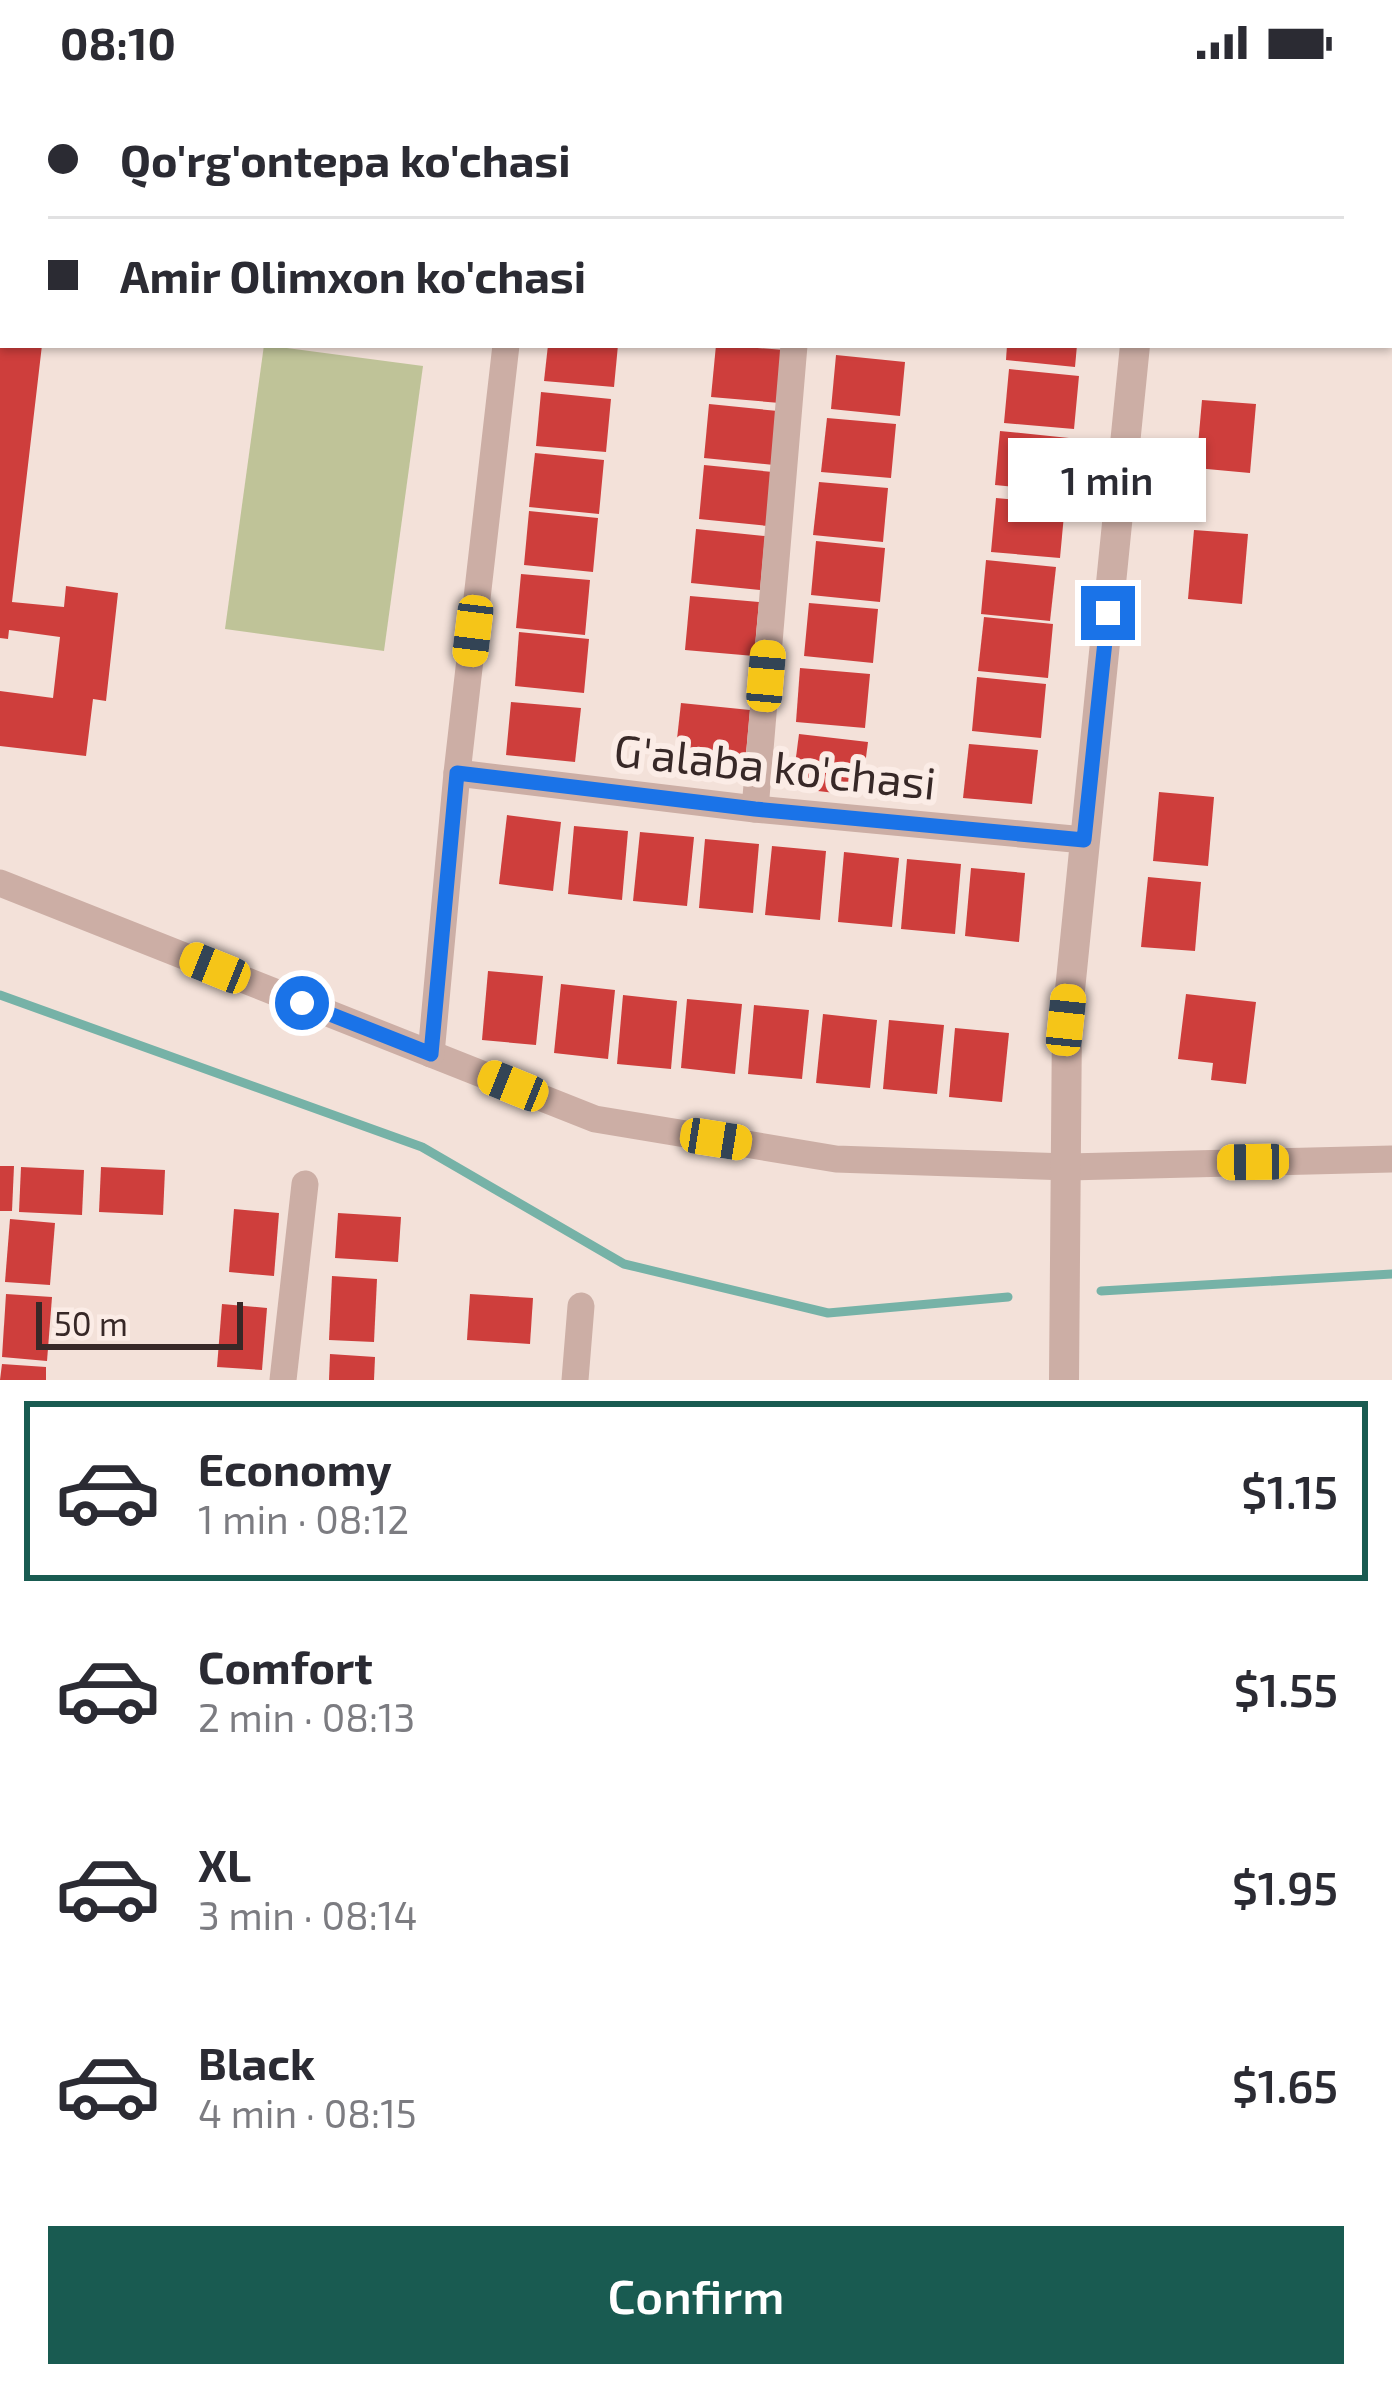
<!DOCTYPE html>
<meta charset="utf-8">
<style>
:root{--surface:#fff;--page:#f7f7f7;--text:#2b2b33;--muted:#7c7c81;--line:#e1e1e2;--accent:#195b51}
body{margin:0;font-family:"Exo 2",sans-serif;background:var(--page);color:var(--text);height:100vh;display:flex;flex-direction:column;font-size:45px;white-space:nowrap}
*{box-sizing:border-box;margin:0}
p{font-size:39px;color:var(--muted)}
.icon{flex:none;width:66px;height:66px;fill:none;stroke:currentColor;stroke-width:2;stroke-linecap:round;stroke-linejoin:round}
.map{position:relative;height:1296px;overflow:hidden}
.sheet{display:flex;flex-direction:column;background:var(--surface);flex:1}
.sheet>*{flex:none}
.guide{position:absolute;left:0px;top:0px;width:1392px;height:264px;box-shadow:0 3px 9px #0004;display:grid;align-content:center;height:264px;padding:0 48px;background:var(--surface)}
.scale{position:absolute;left:36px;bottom:30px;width:207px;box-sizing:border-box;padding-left:12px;border:6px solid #372827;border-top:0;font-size:33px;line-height:42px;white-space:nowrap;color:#372827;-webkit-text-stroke:9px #fbece6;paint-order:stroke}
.end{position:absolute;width:54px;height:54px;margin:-27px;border:15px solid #1a73e8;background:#fff;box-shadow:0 0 0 6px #fff}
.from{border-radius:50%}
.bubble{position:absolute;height:84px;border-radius:0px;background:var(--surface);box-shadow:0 3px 9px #0004;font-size:39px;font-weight:600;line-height:84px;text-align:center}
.car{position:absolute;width:36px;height:72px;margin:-36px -18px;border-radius:15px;box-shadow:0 0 9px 3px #0007;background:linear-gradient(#f5c518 24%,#345 0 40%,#f5c518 0 76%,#345 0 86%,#f5c518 0)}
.guide b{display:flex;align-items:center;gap:42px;height:114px;font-size:45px}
.guide b+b{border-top:3px solid var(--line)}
.guide i{width:30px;height:30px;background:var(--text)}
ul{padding:21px 0 0;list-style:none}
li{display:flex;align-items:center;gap:36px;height:180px;margin:0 24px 18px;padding:0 24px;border:6px solid transparent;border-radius:0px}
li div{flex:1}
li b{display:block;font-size:45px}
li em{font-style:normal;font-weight:600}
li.selected{border-color:var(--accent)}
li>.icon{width:108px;height:108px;stroke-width:1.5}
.button{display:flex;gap:24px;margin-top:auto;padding:24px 48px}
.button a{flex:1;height:138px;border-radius:0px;background:var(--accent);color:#fff;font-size:48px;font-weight:600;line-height:138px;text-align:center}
.status{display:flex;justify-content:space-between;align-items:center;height:84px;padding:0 60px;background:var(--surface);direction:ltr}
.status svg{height:33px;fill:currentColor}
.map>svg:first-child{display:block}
.green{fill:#bfc398}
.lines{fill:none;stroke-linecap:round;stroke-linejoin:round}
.stream{stroke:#76b2a7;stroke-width:9}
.building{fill:#ce3e3c}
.minor{stroke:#ccaea5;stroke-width:27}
.tertiary{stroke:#ccaea5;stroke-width:30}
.route{stroke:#1a73e8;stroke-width:15}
.labels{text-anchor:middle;stroke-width:12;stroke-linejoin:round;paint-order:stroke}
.street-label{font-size:45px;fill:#372827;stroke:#fbece6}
</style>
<div class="status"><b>08:10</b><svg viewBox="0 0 49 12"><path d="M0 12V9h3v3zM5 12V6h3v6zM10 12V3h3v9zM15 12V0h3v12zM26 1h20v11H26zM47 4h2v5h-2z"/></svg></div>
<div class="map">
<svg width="1392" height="1296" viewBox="0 0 1392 1296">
<rect width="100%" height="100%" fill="#f3e1d9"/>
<path class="green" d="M264,261L423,282L384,567L225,545Z"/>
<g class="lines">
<g class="stream">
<path d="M0,911L422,1063L624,1180L828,1229L1008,1213"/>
<path d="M1101,1207L1392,1190"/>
</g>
</g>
<g class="building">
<path d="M0,261H42L12,518L64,523L66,502L118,509L106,617L93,615L86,672L0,662V607L53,614L60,553L9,546L8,555L0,554Z"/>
<path d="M548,261H618L614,303L544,297Z"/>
<path d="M716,261L785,266L780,319L711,313Z"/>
<path d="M1007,261H1077L1075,283L1006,276Z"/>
<path d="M836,271L905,278L900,332L831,325Z"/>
<path d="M1009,285L1079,292L1074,345L1004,339Z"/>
<path d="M541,308L611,315L606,368L536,362Z"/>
<path d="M1202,316L1256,320L1250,389L1196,384Z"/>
<path d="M709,320L778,327L774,381L704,374Z"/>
<path d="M827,334L896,340L891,394L821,388Z"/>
<path d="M1000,347L1069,354L1064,408L995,401Z"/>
<path d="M535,369L604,376L599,430L529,423Z"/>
<path d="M704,381L773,388L768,442L699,435Z"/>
<path d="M819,398L888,404L883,458L813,451Z"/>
<path d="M996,414L1065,420L1060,474L991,468Z"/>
<path d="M529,427L598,434L593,488L524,481Z"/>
<path d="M696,445L765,452L760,506L691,499Z"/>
<path d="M1194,446L1248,450L1242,520L1188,515Z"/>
<path d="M816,457L885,464L880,518L811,511Z"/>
<path d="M986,476L1056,483L1050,537L981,530Z"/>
<path d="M521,490L590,496L585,551L516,544Z"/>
<path d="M690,512L759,518L754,572L685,566Z"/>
<path d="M809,519L878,525L873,579L804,572Z"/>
<path d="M984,533L1053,540L1048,594L978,587Z"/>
<path d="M519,548L589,555L584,609L515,602Z"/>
<path d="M800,584L870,590L865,644L796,638Z"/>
<path d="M977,593L1046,600L1041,654L972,647Z"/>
<path d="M511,618L581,624L575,678L506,671Z"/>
<path d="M681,619L750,626L745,680L675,673Z"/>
<path d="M799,650L868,658L861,712L792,704Z"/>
<path d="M969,660L1038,666L1032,720L963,714Z"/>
<path d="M1159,708L1214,713L1208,782L1153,777Z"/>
<path d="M507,731L561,738L553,807L499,800Z"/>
<path d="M574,742L628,747L622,816L568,810Z"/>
<path d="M640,748L694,753L687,822L633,817Z"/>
<path d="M705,755L759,760L753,829L699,824Z"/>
<path d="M772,762L826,767L820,836L765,831Z"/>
<path d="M844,768L899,774L892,843L838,838Z"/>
<path d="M907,775L961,780L955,850L901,845Z"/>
<path d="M971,784L1025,789L1019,858L965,852Z"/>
<path d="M1148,793L1201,798L1195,867L1141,863Z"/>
<path d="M488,887L543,892L536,961L482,956Z"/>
<path d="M561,900L615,906L608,975L554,969Z"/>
<path d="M1186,910L1256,918L1246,1000L1211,996L1213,979L1178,975Z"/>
<path d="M623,911L677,917L671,985L617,980Z"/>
<path d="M687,915L742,920L735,990L681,984Z"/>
<path d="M754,921L809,926L802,995L748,990Z"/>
<path d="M823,930L877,936L870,1004L816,999Z"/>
<path d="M889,936L944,941L937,1010L883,1005Z"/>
<path d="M955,944L1009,949L1002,1018L949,1013Z"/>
<path d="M0,1082H14L12,1127H0Z"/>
<path d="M21,1083L84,1086L82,1131L19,1128Z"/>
<path d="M101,1083L165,1086L163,1131L99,1128Z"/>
<path d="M234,1125L279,1129L274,1192L229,1188Z"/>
<path d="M338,1129L401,1133L398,1178L335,1174Z"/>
<path d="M10,1135L55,1139L50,1201L5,1198Z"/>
<path d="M332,1192L377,1195L374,1258L329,1256Z"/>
<path d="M6,1210L52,1213L47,1277L2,1273Z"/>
<path d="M470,1210L533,1214L530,1260L467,1256Z"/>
<path d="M222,1220L267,1224L262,1286L217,1283Z"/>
<path d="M330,1270L375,1273L374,1296H329Z"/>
<path d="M2,1280L46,1283V1296H0Z"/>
</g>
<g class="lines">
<g class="minor">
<path d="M534,3L535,0"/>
<path d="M819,3V0"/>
<path d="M0,90H3"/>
<path d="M457,689L755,725L1084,756"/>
<path d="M755,725L794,261"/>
<path d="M0,799L595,1035L836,1075L1068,1083L1392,1075"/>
<path d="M431,970L457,689L506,261"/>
<path d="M283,1296L305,1100"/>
<path d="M575,1296L581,1222"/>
</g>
<g class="tertiary">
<path d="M1160,3V0"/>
<path d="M1064,1296L1067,936L1135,261"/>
</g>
</g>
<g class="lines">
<path class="route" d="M302,919L431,970L457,689L755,725L1084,756L1108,529"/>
</g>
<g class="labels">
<g class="street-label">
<text transform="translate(775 683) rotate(6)" y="16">G'alaba ko'chasi</text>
</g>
</g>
</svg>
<div class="scale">50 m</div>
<i class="end from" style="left:302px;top:919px"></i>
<i class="end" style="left:1108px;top:529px"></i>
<div class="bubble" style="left:1008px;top:354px;width:198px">1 min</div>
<i class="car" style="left:473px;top:547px;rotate:187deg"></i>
<i class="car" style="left:766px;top:592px;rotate:5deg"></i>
<i class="car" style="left:215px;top:884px;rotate:292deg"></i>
<i class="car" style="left:1066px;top:936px;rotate:6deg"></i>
<i class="car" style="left:513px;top:1002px;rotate:292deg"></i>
<i class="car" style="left:716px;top:1055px;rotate:99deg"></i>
<i class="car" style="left:1253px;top:1078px;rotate:269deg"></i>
<div class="guide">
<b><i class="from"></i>Qo'rg'ontepa ko'chasi</b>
<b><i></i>Amir Olimxon ko'chasi</b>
</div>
</div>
<section class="sheet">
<ul>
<li class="selected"><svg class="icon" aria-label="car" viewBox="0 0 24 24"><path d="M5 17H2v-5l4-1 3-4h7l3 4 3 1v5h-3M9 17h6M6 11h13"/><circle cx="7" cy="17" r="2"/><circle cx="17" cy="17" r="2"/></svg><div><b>Economy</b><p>1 min · 08:12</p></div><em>$1.15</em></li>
<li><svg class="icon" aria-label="car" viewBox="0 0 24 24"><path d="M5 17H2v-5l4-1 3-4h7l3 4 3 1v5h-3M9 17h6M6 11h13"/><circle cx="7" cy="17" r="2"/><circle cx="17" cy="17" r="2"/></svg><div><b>Comfort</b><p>2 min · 08:13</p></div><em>$1.55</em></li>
<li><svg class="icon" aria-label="car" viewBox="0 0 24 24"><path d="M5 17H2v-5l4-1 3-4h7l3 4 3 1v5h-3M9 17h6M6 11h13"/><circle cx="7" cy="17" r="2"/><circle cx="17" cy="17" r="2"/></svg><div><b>XL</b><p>3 min · 08:14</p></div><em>$1.95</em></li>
<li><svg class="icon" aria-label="car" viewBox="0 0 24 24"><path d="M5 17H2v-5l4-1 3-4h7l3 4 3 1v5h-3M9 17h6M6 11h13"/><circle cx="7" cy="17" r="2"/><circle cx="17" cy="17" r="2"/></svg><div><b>Black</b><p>4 min · 08:15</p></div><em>$1.65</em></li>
</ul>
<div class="button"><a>Confirm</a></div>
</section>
